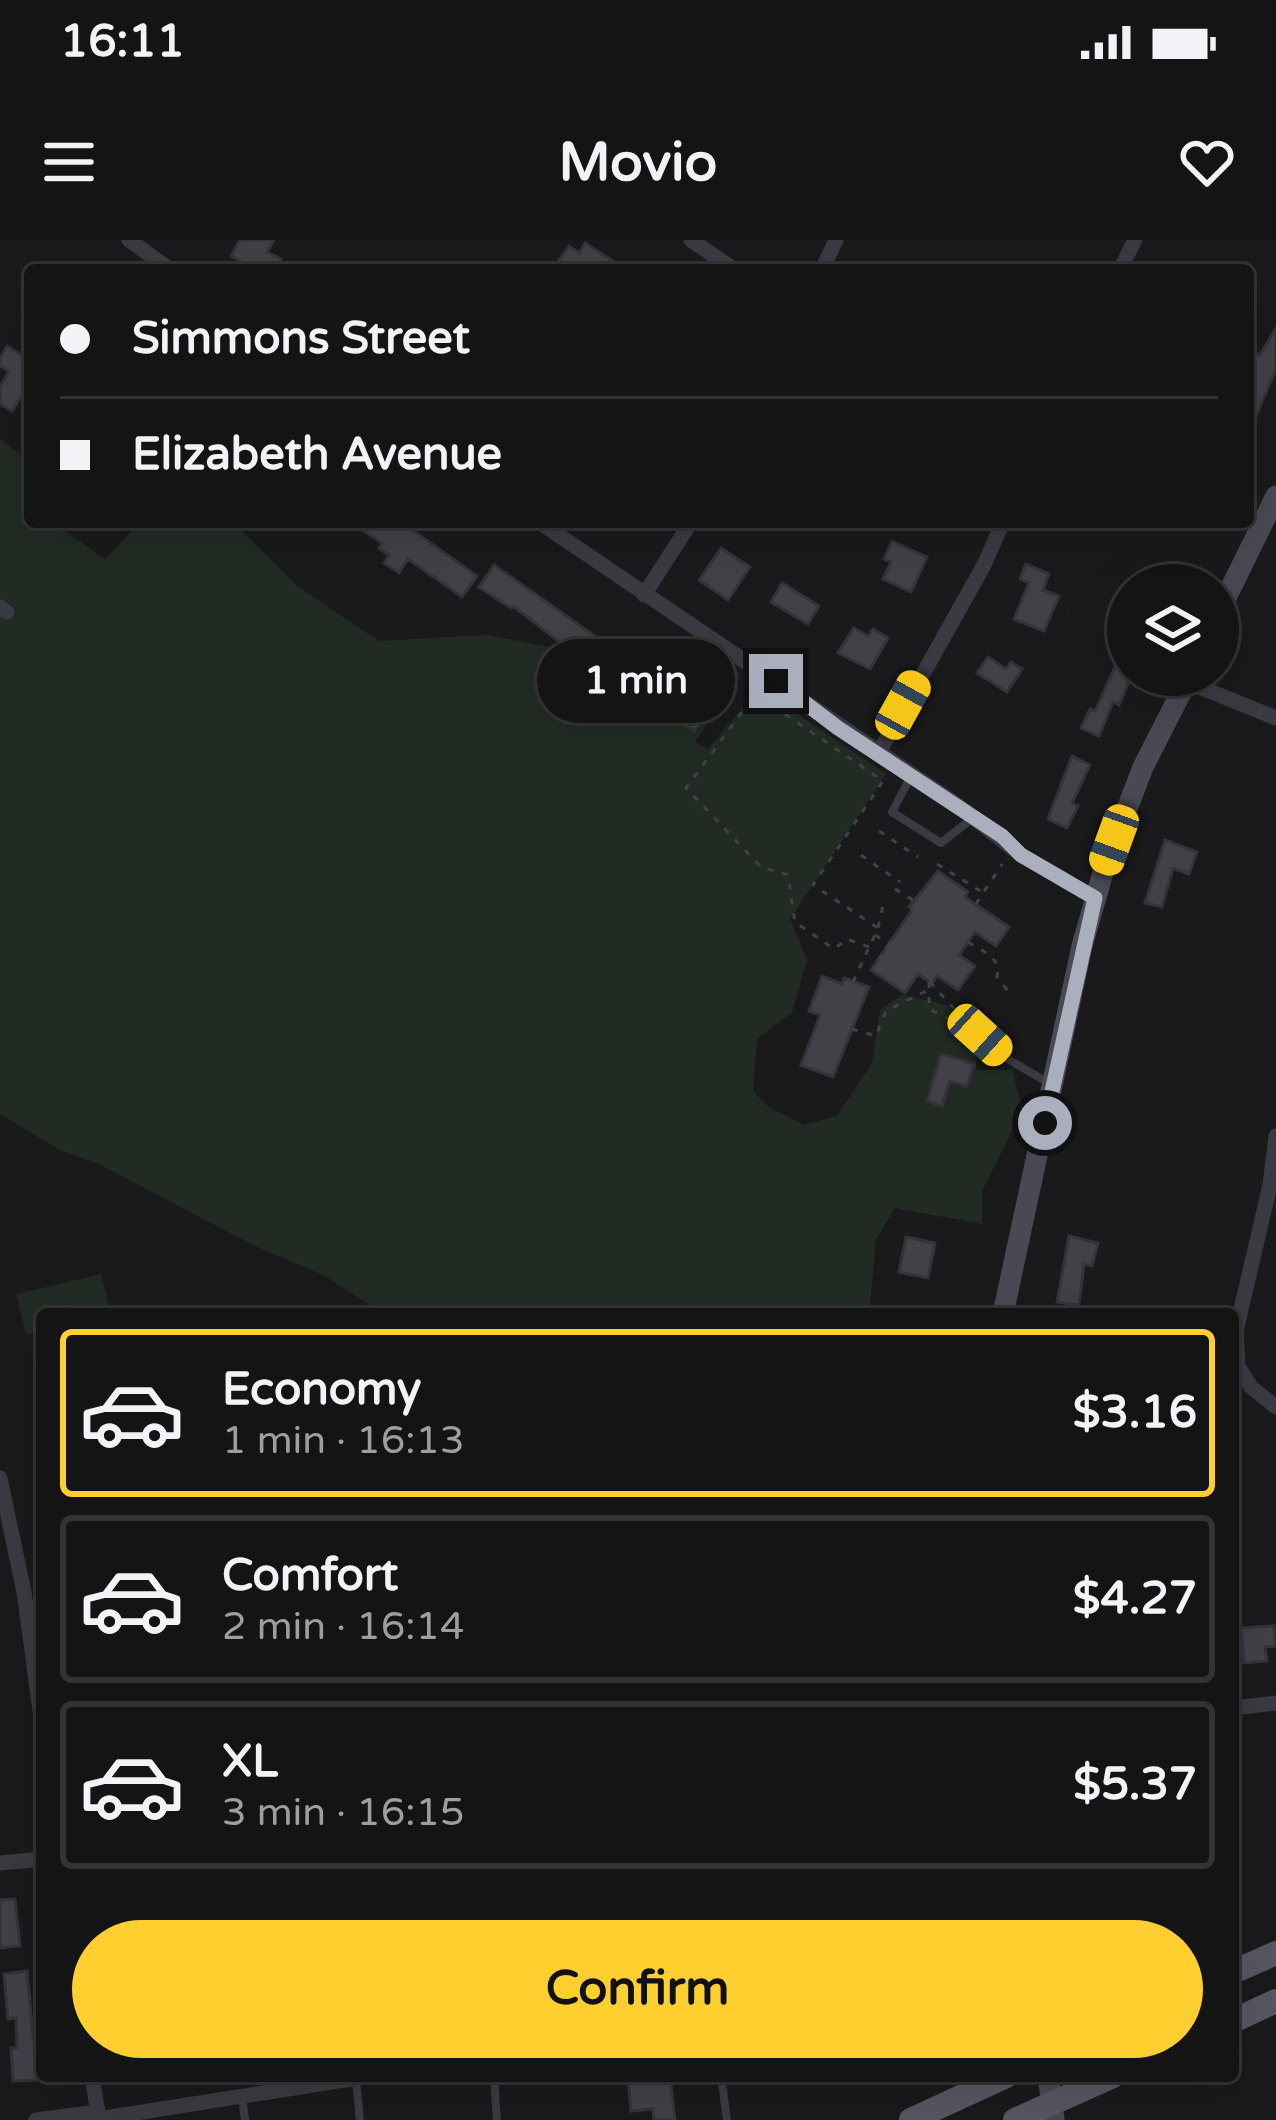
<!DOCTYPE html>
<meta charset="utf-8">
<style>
:root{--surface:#141415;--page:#1d1d1e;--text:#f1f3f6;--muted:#9d9ea0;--line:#333334;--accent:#ffce2f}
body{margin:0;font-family:"Varela Round",sans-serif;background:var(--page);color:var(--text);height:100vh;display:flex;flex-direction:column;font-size:45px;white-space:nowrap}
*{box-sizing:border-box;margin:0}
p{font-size:39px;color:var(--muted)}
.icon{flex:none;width:66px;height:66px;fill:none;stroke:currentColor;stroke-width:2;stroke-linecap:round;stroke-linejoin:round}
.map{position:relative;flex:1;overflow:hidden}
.side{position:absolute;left:36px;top:1068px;width:1203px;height:774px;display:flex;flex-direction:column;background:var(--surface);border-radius:12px;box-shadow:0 12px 48px #0002,0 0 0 3px var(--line)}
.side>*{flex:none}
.hud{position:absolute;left:24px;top:24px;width:1230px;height:264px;border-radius:12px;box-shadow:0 12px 48px #0002,0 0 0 3px var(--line);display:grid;align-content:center;height:264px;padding:0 36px;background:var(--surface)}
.tools{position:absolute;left:1107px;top:324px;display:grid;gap:24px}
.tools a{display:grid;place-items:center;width:132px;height:132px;border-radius:50%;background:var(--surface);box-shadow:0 12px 48px #0002,0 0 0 3px var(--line);font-size:60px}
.end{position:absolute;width:54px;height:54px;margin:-27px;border:15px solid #abafbd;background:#111;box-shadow:0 0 0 6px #111}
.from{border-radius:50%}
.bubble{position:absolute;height:84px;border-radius:42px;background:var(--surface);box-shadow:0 12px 48px #0002,0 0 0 3px var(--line);font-size:39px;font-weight:700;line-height:84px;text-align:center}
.car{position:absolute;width:36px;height:72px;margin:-36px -18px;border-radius:15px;box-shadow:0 0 9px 3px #0007;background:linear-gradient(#f5c518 24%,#345 0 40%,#f5c518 0 76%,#345 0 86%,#f5c518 0)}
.hud b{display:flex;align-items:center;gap:42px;height:114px;font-size:45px}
.hud b+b{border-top:3px solid var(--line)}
.hud i{width:30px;height:30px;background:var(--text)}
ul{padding:21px 0 0;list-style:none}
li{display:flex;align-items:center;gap:36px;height:168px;margin:0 24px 18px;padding:0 12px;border:6px solid var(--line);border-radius:12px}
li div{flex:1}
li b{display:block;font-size:45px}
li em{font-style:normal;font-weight:700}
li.selected{border-color:var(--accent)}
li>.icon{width:108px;height:108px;stroke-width:1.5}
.action{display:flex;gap:24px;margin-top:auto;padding:24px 36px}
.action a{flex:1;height:138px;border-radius:72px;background:var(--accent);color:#111;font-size:48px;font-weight:700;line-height:138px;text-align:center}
.status{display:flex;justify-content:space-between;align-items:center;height:84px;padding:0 60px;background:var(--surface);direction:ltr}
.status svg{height:33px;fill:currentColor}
header{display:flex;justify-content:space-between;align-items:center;height:156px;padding:0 36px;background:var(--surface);font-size:54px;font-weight:700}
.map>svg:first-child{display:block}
.green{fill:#212b23}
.building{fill:#414147;stroke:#343339;stroke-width:3}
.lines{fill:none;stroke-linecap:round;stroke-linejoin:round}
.path{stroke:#404249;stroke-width:3;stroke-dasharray:6 9;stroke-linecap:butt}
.lane{stroke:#3a3b42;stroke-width:8}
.street{stroke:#3a3b42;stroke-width:15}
.secondary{stroke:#484952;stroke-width:21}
.primary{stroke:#565761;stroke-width:24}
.route{stroke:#abafbd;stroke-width:15}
</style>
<div class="status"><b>16:11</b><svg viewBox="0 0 49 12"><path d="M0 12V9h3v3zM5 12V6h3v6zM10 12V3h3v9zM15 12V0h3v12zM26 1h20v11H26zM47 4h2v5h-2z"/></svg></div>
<header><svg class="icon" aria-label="menu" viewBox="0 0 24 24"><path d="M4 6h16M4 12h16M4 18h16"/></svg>Movio<svg class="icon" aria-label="heart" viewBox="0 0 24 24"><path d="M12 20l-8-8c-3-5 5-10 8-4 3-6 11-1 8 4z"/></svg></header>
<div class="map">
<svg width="1276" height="1880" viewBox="0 0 1276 1880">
<rect width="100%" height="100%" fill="#1a1a1c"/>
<g class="green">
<path d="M0,199L28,221L30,282H52L105,319L140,282H233L297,346L379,401L486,395L641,424L682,405L719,417L740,434L695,502L708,509L759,448L886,534L790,679L807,720L792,772L757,799L753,851L770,868L804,885L837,876L872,823L880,770L903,755L947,765L974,807L977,830H1012L1023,869L982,951V984L895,968L876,1000L869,1074H384L321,1034L253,1005L99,924L60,910L0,874Z"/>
<path d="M101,1034L111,1074H42V1091L26,1095L16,1054Z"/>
</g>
<g class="building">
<path d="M240,0H274L267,12L281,19L275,30H257L231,16Z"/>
<path d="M585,3L627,30H574L559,20L569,6L579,13Z"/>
<path d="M1276,88V129L1248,195V110L1260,115Z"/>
<path d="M7,106L30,120V163L20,158L12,171L0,164V147L9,131L0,126V118Z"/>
<path d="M350,282H401L477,336L462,357L408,319L399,333L384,323L389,315L379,308L382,303Z"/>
<path d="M892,301L927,317L911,352L883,339L891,322L884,319Z"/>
<path d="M721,308L750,327L728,360L699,340Z"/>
<path d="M1026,324L1049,334L1043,350L1059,356L1044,391L1014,379L1029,343L1020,339Z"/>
<path d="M494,325L623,416L608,439L513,366L511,368L479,347Z"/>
<path d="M782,343L819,366L808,384L771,362Z"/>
<path d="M854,388L868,396L873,389L888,398L870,429L838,413Z"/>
<path d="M1128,398V444L1119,465L1113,462L1099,496L1081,488L1090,469L1095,471Z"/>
<path d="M988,417L1006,429L1011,422L1022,429L1007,452L977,433Z"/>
<path d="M660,440L707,472L694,491L647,459Z"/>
<path d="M1072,516L1090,525L1072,563L1078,566L1067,588L1048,579Z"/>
<path d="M1165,600L1197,612L1189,634L1173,628L1162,667L1145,663Z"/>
<path d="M938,631L968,652L965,657L1009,687L996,706L975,692L959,715L975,726L958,750L937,736L932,744L918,734L905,753L871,730L912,670L909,667Z"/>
<path d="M822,736L842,744L844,738L869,747L833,837L801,825L820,775L809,771Z"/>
<path d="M941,814L974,824L967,846L950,841L942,866L927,861Z"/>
<path d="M1069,996L1098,1003L1092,1026L1084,1024L1079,1065L1057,1062Z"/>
<path d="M906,997L935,1003L928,1038L899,1032Z"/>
<path d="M1274,1386L1276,1406L1265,1407L1267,1421L1244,1423L1241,1388Z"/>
<path d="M15,1659L20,1706L0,1708V1660Z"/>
<path d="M27,1731L37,1840L13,1841L11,1808H17L16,1778L8,1779L4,1734Z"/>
<path d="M670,1836L675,1880H654L653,1869L631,1871L628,1839Z"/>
</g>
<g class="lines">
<g class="path">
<path d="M879,591L918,617"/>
<path d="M861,615L900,642"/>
<path d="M937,624L982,652"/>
<path d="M895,649L913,660"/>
<path d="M976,664L1002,624"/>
<path d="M875,695L889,704L879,719"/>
<path d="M968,702C983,712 1001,716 997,737L1008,751"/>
<path d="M869,707L847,699L834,709L795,682L788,635L761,627L686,548L751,460L763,459L883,541L813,645L878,688"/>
<path d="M853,742L878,688L883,665"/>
<path d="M929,742V769L951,780"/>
<path d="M930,742L956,771"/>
<path d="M852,789L876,796L886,771L928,750"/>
</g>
<g class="lane">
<path d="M911,536L892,572L941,603L974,577"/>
<path d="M965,781L1006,818L1052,845"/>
<path d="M494,1836L497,1880"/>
<path d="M721,1836L727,1880"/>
<path d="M356,1840L360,1880"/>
<path d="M242,1856L245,1880"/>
</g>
<g class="street">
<path d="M129,0L171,30"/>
<path d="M691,0L735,30"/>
<path d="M822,30L836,0"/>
<path d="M1120,30L1135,0"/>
<path d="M539,282L956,564L1021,615L1095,658"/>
<path d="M644,355L691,282"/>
<path d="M0,367L7,372"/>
<path d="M1187,442L1276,478"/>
<path d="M878,514L984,325L1003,282"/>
<path d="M1276,896L1270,945L1236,1091L1238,1126L1251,1147L1276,1167"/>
<path d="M0,1238L24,1352L42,1485"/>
<path d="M1233,1468L1276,1463"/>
<path d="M0,1623L42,1619"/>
<path d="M92,1836L99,1880"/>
<path d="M98,1879L370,1836"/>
<path d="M36,1880L98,1872"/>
</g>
<g class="secondary">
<path d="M1218,374L1276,256"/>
<path d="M1003,1074L1082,706L1104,629L1143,527L1190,435"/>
<path d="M1048,1836L1054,1880"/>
</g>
<g class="primary">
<path d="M1233,1732L1276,1713"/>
<path d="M1233,1781L1276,1761"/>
<path d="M911,1880L1006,1836"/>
<path d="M1015,1880L1113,1836"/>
</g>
</g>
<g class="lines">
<path class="route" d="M776,441L838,488L1002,596L1021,615L1095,658L1045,883"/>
</g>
</svg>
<div class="tools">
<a><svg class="icon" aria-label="layers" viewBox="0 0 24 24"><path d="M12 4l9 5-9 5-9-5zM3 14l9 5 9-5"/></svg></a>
</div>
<i class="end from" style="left:1045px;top:883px"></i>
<i class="end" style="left:776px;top:441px"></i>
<div class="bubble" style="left:537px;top:399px;width:198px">1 min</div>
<i class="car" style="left:903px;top:465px;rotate:29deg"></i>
<i class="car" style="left:1114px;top:600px;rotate:200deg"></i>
<i class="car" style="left:980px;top:795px;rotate:132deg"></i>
<div class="hud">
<b><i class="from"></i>Simmons Street</b>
<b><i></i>Elizabeth Avenue</b>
</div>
<section class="side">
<ul>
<li class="selected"><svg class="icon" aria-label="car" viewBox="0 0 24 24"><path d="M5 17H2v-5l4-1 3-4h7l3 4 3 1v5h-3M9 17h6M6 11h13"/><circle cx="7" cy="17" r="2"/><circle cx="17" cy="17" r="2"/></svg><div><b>Economy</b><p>1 min · 16:13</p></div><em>$3.16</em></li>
<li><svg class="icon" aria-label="car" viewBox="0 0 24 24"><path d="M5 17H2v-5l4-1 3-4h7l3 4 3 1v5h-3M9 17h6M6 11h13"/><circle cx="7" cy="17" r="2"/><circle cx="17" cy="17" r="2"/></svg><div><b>Comfort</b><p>2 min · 16:14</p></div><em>$4.27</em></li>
<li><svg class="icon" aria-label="car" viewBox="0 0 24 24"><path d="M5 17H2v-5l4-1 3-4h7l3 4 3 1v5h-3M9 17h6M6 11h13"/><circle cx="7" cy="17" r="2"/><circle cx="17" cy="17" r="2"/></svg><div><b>XL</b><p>3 min · 16:15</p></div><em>$5.37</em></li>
</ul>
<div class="action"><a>Confirm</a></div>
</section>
</div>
